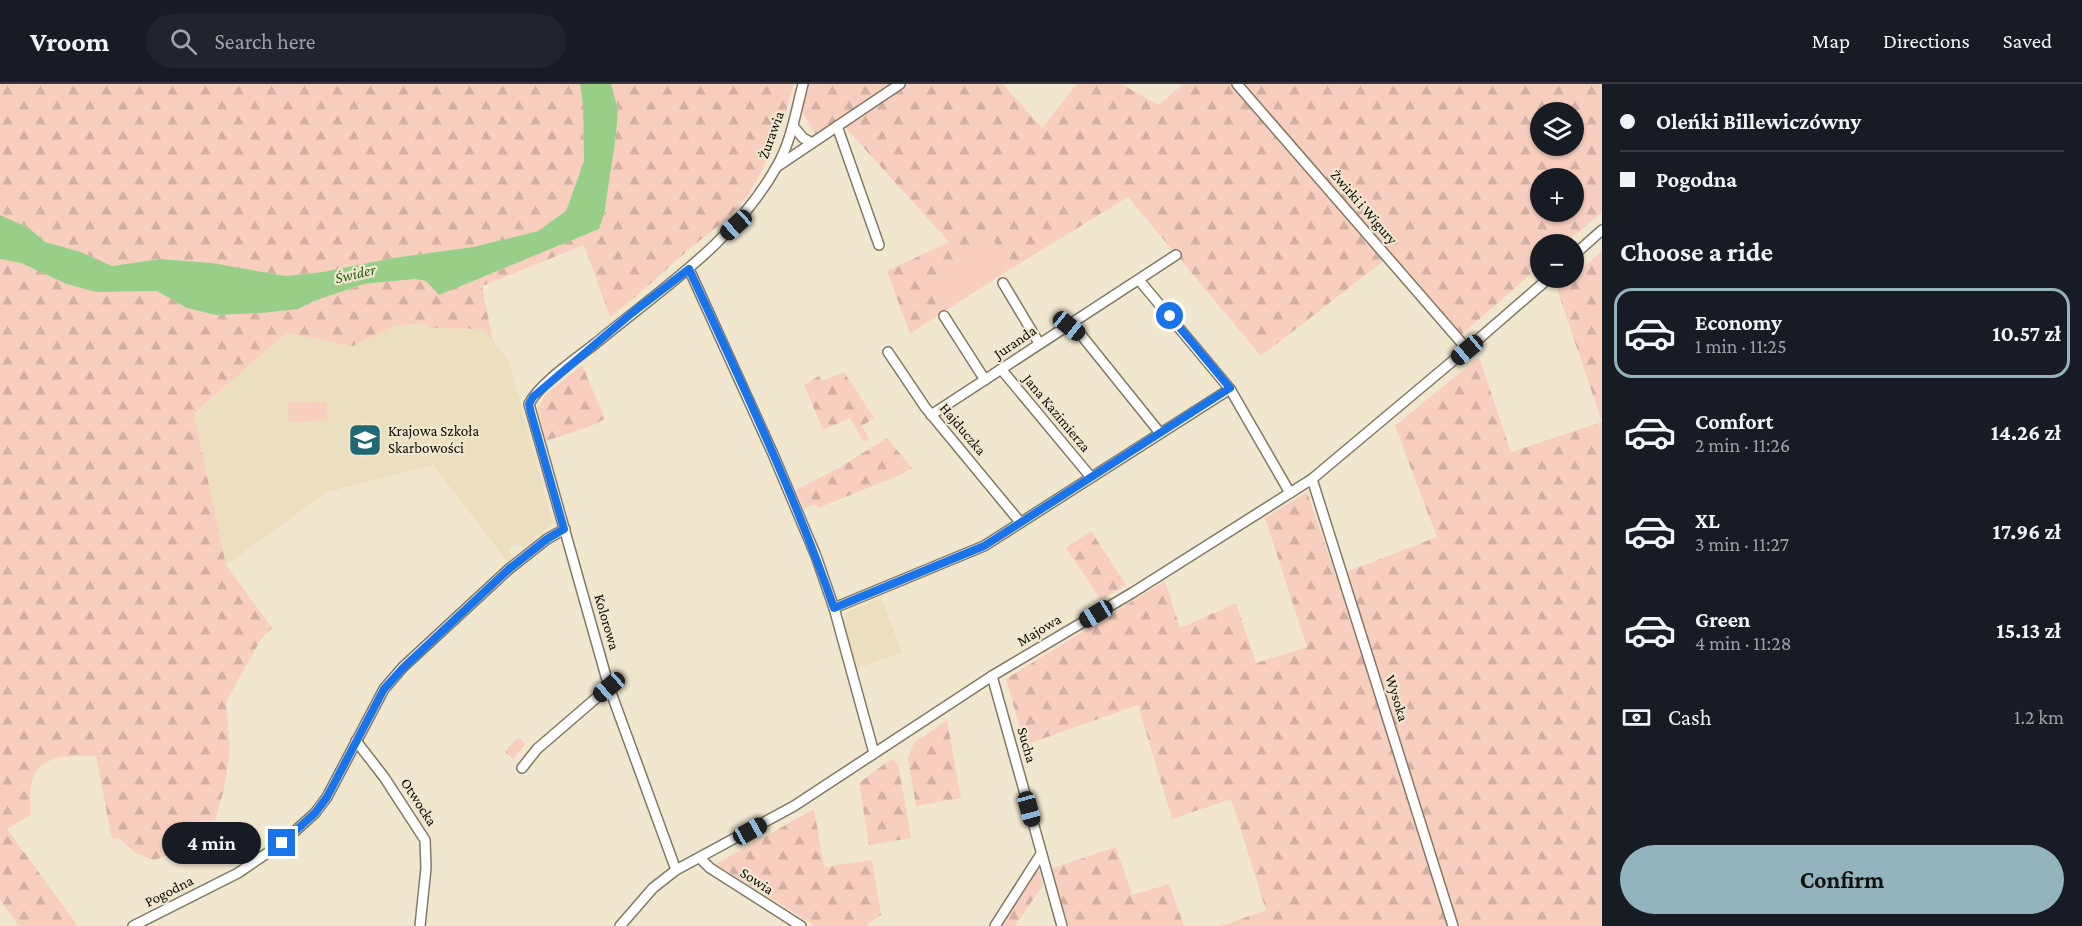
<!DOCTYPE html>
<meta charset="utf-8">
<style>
:root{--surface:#171b24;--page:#20242c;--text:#f1f3f6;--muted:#9ea1a6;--line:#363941;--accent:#93b4bc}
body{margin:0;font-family:"Crimson Pro",serif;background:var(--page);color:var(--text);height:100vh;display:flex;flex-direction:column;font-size:22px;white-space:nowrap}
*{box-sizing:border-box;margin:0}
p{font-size:20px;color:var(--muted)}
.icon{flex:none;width:33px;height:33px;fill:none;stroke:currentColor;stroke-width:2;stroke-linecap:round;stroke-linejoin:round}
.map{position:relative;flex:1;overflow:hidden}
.details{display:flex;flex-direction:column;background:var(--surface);width:480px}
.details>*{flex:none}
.top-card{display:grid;align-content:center;height:132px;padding:0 18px;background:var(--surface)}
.controls{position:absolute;left:1530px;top:18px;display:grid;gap:12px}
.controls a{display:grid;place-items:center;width:54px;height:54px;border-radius:50%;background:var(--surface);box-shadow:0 2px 4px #0004;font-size:30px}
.end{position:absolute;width:27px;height:27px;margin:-14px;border:8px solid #1a73e8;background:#fff;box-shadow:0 0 0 3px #fff}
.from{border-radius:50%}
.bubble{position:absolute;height:42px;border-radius:21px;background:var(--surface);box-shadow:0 2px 4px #0004;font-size:20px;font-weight:700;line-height:42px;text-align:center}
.car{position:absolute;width:18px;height:36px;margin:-18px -9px;border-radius:8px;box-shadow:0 0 4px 2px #0007;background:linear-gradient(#222 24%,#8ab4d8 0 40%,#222 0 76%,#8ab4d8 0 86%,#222 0)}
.top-card b{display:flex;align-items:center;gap:21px;height:57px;font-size:22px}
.top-card b+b{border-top:2px solid var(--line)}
.top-card i{width:15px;height:15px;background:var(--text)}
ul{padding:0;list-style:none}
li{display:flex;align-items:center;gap:18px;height:90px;margin:0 12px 9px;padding:0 6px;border:3px solid transparent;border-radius:18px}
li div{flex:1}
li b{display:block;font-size:22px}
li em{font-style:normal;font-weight:700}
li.on{border-color:var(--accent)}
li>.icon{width:54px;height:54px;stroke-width:1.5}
h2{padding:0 18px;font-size:27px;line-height:72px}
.pay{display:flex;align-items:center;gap:15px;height:66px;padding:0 18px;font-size:22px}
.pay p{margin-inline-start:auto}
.action{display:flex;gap:12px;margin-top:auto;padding:12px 18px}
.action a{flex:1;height:69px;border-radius:36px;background:var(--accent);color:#111;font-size:24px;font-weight:700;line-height:69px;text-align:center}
header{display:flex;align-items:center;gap:36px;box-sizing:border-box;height:84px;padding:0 30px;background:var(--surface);border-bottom:2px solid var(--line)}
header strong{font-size:28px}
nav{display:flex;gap:33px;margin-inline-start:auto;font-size:21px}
.search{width:420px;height:54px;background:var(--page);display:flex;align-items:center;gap:15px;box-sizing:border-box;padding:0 21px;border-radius:33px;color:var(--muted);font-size:22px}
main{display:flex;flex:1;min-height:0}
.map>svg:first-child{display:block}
.built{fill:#ebdfbf}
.grass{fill:#f8cebf}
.forest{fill:url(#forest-firs);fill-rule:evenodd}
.park{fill:url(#park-crowns)}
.water{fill:#99ce89}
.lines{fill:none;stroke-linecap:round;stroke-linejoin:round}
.minor-casing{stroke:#817963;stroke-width:12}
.minor{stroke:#fff;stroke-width:9}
.route{stroke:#1a73e8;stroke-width:8}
.labels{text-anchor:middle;stroke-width:4.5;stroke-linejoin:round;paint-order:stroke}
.street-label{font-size:15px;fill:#0e0b04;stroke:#f1e7cf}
.poi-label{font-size:15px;fill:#0e0b04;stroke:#f1e7cf;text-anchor:start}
.water-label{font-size:16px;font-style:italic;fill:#2e5f1c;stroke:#f1e7cf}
</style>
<header>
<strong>Vroom</strong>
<div class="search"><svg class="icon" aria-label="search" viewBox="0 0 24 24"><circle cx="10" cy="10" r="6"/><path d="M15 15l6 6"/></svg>Search here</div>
<nav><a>Map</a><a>Directions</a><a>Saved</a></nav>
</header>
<main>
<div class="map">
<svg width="1602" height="842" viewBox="0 0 1602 842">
<defs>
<pattern id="forest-firs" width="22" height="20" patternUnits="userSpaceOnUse" patternTransform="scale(1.5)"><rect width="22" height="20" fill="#f8cebf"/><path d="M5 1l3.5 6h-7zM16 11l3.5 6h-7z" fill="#d3b0a2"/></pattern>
<pattern id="park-crowns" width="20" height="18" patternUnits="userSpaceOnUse" patternTransform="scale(1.5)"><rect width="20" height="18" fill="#f8cebf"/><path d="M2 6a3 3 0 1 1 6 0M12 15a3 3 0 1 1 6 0" fill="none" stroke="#d3b0a2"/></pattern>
</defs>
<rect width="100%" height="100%" fill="#f1e7cf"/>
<g class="built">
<path d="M425,239L429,244L484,245L509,277L553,439L525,463L514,460L508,466L513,474L508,478L433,381L327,408L226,481L194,331L286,249L353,262L394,242Z"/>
<path d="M881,514L902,568L856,585L843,537L847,528Z"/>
</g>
<g class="grass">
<path d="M989,147L1009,186L937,232C932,202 942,192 963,172C967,169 967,165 970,160C974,153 981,150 989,147Z"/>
<path d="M327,317V336L289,338L288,319Z"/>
</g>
<g class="forest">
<path d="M0,0H580L583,22L584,77L566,127L538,147L473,163L393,174L323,188L286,192L212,179L160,175L112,182L81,168L45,158L29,144L0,131Z"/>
<path d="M611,0H794C783,41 770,77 746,113C733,132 711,147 693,162C665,186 639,211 610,233L584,161L482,202L493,258L484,245L429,244L425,239L394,242L353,262L286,249L194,330L226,481L272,544L261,555L226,618L230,668L224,705L215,736L199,737L180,768L153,776L134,768L119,754L112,755L96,672C73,672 39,669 32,697C29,707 31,720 31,730L7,745L78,842H19L0,816V175L21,179L40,187L123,208L157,207L216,231L263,229L298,225L314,217L364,200L415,195L426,197L483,193L599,145L604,131L616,52L618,25Z"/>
<path d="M809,0H893L816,51L802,28Z"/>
<path d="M909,0H1003L1042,44L1077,0H1121L1159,21L1183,0H1602V128L1565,160H1540V182L1460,252L1390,172L1261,272L1128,113L1009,186L989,148C981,150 974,153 970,160C967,165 967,169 963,172C942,192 932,202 937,232L910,250L887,187L949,158L844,42ZM1540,28H1574V62H1540ZM1540,94H1574V128H1540Z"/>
<path d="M1602,167V842H1221L1266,826L1231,715L1172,735L1138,621L1025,661L1006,595L1165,497L1180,544L1236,519L1256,579L1307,563L1265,434L1307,408L1336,492L1437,453L1395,342L1479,273L1511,368L1602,338L1557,205L1570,194H1574V191Z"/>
<path d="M582,281L605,335L589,343L546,357L538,325L545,311Z"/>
<path d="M844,288L874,334L862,342L869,355L864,358L850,334L823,346L804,301L819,292L822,297Z"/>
<path d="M887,354L912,384L900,391L818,424L816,420L804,424L796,406L839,384Z"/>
<path d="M1091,447L1126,501L1101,516L1066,464Z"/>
<path d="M947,636L961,714L916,722L908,674L914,659Z"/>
<path d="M891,675L898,679L911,754L869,761L859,699Z"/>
<path d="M814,725L824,783L872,776L881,831L865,842H815L716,780Z"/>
<path d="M1116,763L1132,811L1169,800L1184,842H1067L1050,785Z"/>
<path d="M1038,783L1043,801L1015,842H999Z"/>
</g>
<path class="park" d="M518,653L526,660L513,675L505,668Z"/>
<path class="water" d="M580,0H611L618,25L616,52L604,131L599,145L439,211L426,197L415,195L364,200L314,217L298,225L263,229L216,231L187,224L157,207L96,208L67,200L21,179L0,175V131L29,144L45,158L81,168L112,182L160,175L212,179L286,192L323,188L393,174L473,163L538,147L566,127L584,77L583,22Z"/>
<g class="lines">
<defs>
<g id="minor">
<path d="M1237,0L1467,265"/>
<path d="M793,42L803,54L812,59"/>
<path d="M837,42L879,161"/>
<path d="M778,82L900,0"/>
<path d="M1574,171L1602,146"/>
<path d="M689,185L773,370L816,472L834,524L874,669"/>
<path d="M1139,196L1230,305L1290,409"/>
<path d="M1003,199L1039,259"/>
<path d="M944,232L985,296"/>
<path d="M1069,242L1082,252L1160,349"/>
<path d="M888,268L925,323L1020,438"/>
<path d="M1001,285L1090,392"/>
<path d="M931,331L1176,171"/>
<path d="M1312,395L1453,842"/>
<path d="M834,524L984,462L1230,305"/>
<path d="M992,592L1062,842"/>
<path d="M356,657L384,693L425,756L426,784L420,842"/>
<path d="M522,684L537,665L609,603"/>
<path d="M700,774L710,784L801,842"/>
<path d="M676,786L609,603L529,320C540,299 577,274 596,259C661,205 735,158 777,82C791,58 796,27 803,0"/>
<path d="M133,842L238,789L282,759L315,729L327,713L384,605L403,583L509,485L547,455L565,445"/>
<path d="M620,842L653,804L676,786L794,722L992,592L1132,509L1312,395L1467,265L1549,194"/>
<path d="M995,842L1041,770"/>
</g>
</defs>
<use href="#minor" class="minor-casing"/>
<use href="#minor" class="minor"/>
</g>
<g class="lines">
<path class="route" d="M282,759L315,729L327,713L384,605L404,583L509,485L547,455L564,445L531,329L529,320L533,313L632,229L689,185C740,296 794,408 834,524L984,462L1230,304L1170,232"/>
</g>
<defs>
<symbol id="university-square" viewBox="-11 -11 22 22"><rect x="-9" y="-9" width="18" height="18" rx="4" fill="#206875" stroke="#f1e7cf"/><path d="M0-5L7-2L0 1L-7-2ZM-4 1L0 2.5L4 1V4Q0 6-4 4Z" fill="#fff"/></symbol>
</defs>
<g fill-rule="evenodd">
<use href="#university-square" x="346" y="337" width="38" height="38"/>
</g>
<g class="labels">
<g class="street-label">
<text transform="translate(771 51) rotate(-70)" y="5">Żurawia</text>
<text transform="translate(1364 123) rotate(49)" y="5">Żwirki i Wigury</text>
<text transform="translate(1015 258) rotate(-34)" y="5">Juranda</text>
<text transform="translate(1057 329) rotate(50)" y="5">Jana Kazimierza</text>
<text transform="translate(963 345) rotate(50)" y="5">Hajduczka</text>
<text transform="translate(607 538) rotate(74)" y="5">Kolorowa</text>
<text transform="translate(1039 546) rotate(-31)" y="5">Majowa</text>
<text transform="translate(1397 614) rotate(73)" y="5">Wysoka</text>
<text transform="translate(1027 661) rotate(74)" y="5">Sucha</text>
<text transform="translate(419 718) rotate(57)" y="5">Otwocka</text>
<text transform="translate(757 797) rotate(33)" y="5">Sowia</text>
<text transform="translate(169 807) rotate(-27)" y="5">Pogodna</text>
</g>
<g class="poi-label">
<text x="388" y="352">Krajowa Szkoła<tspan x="388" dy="17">Skarbowości</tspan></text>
</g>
<g class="water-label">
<text transform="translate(355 189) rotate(-13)" y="6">Świder</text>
</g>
</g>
</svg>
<div class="controls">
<a><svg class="icon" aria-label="layers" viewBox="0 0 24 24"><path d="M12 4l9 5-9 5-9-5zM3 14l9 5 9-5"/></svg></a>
<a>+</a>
<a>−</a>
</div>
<i class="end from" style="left:1170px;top:232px"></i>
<i class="end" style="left:282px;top:759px"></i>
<div class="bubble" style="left:162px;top:738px;width:99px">4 min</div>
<i class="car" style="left:736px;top:141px;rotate:228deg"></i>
<i class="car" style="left:1069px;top:242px;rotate:129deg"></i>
<i class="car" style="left:1467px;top:266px;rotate:230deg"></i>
<i class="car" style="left:1096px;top:530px;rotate:239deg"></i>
<i class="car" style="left:609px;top:603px;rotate:229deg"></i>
<i class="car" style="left:1029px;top:725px;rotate:165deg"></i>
<i class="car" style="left:750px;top:747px;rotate:61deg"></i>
</div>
<section class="details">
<div class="top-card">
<b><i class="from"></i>Oleńki Billewiczówny</b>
<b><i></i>Pogodna</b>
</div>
<h2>Choose a ride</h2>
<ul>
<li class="on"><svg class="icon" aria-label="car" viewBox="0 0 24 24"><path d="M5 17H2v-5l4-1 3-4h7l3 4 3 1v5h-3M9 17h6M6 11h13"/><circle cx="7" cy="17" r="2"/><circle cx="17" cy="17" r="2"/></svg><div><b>Economy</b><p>1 min · 11:25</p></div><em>10.57 zł</em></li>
<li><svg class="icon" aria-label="car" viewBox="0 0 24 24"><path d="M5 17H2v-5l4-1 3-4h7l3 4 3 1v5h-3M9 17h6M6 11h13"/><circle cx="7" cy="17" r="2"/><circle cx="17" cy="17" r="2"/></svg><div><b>Comfort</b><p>2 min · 11:26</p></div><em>14.26 zł</em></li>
<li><svg class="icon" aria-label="car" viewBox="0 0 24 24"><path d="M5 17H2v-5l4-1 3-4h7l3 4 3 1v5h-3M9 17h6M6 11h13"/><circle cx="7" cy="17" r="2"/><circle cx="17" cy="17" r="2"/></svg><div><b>XL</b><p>3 min · 11:27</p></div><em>17.96 zł</em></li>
<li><svg class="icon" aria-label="car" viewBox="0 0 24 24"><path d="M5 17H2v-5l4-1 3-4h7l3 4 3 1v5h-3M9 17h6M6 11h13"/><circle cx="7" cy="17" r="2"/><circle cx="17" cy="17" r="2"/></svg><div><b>Green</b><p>4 min · 11:28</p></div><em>15.13 zł</em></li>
</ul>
<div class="pay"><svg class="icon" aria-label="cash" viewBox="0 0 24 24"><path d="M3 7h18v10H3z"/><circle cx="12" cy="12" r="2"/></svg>Cash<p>1.2 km</p></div>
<div class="action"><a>Confirm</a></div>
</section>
</main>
